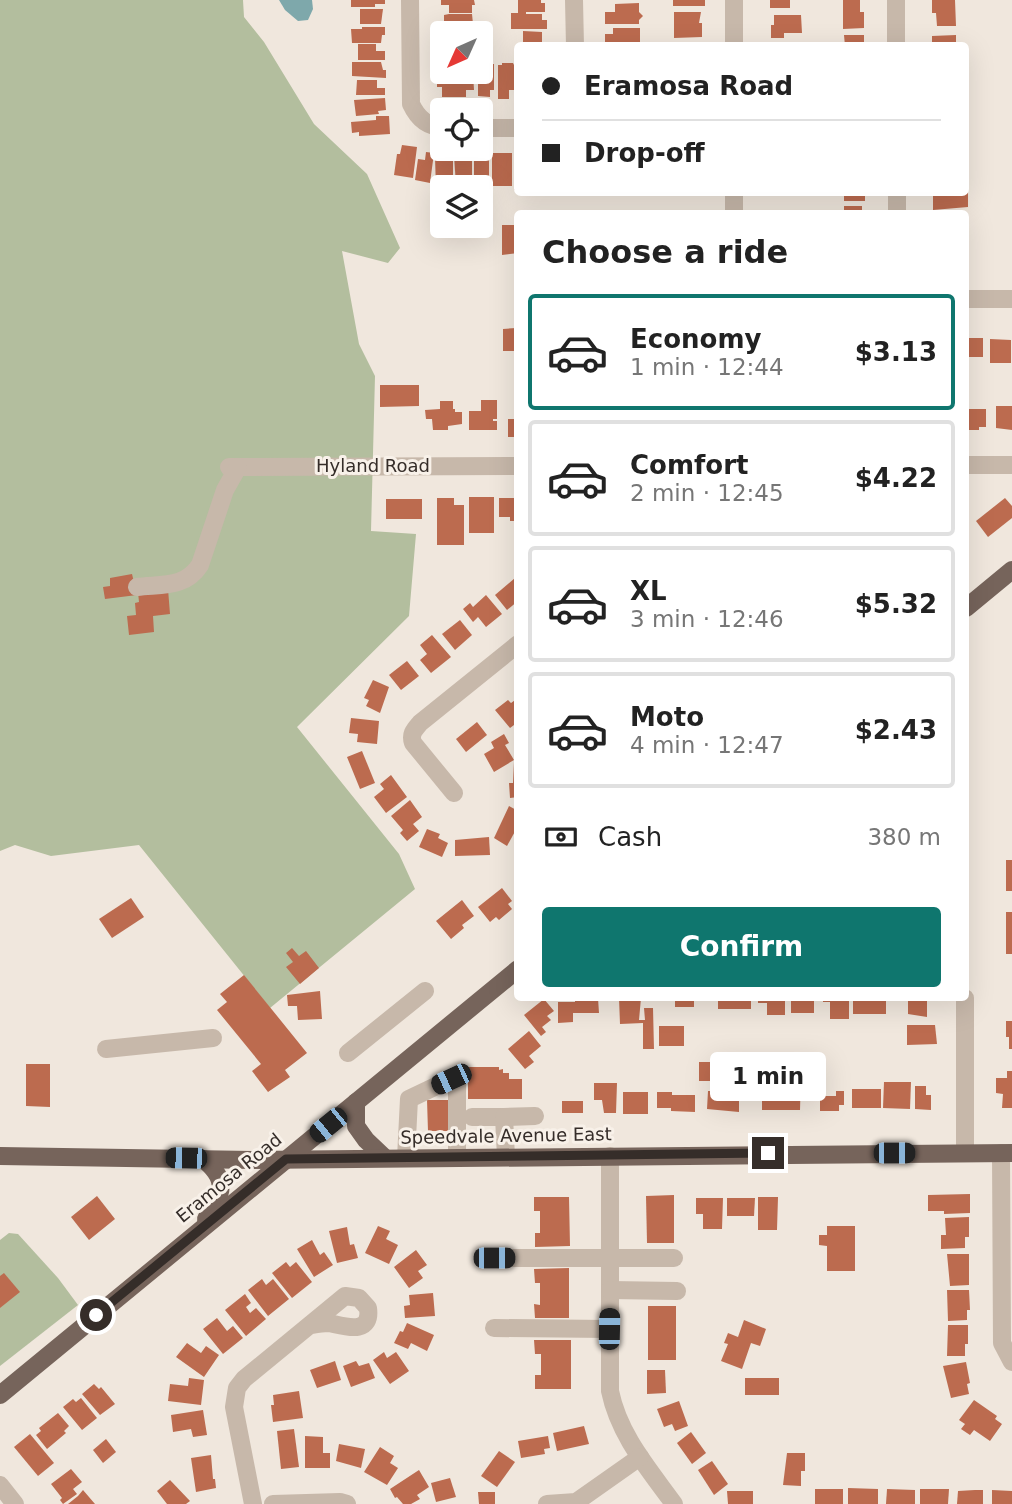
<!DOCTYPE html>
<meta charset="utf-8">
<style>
:root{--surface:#fff;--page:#f6f6f6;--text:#222;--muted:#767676;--line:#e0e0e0;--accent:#0f766e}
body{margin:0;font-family:"DejaVu Sans",sans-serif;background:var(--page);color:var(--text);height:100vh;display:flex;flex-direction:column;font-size:26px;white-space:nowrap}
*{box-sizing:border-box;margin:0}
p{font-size:23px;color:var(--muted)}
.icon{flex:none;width:38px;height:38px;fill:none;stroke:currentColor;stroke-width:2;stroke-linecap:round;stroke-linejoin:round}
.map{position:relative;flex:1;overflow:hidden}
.panel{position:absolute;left:514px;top:210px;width:455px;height:791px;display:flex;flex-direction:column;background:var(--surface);border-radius:7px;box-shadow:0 7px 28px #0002}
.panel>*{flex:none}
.guide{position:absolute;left:514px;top:42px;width:455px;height:154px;border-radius:7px;box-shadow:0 7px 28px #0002;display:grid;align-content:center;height:154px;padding:0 28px;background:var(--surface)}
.needle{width:46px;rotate:225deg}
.buttons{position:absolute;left:430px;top:21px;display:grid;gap:14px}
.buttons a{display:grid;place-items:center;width:63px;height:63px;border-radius:7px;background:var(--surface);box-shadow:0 7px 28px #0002;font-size:35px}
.end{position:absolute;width:32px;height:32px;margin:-16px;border:9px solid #352d29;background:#fff;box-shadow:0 0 0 4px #fff}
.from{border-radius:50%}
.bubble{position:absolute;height:49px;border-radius:7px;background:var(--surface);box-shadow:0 7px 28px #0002;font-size:23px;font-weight:700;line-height:49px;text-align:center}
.car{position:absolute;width:21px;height:42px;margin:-21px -10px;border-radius:9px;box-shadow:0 0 5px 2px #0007;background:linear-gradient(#222 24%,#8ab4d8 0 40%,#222 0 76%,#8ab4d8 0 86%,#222 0)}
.guide b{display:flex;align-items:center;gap:24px;height:66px;font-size:26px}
.guide b+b{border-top:2px solid var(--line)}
.guide i{width:18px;height:18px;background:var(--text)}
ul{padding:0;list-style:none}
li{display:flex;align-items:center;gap:21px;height:116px;margin:0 14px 10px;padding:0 14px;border:4px solid var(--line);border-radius:7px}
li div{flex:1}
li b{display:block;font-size:26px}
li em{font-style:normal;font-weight:700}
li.active{border-color:var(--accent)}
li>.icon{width:63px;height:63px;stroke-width:1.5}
h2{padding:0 28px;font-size:32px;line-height:84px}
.pay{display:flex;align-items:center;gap:18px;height:77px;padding:0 28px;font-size:26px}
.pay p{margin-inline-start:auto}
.button{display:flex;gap:14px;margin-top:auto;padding:14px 28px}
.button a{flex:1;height:80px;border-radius:7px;background:var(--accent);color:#fff;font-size:28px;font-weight:700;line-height:80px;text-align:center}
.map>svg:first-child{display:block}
.green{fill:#b3be9e}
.water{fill:#7ea8ab}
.building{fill:#bc6b4f}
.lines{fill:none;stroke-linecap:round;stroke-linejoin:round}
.minor{stroke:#c7b8aa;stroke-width:18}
.major{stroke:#76645b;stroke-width:18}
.route{stroke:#352d29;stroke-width:9}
.labels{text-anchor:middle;stroke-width:6;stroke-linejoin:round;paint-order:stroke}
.street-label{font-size:18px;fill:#352d29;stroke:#f8f1e9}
</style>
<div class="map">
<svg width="1012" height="1504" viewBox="0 0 1012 1504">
<rect width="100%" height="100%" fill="#f0e7dd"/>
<g class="green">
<path d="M0,0H243L244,17L264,42L314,124L367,174L400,248L388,263L342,251L359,344L375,376L371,531L416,534L409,616L297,727L399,854L415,889L270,1008L139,845L51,856L15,845L0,851Z"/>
<path d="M9,1233L18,1234L58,1278L78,1305L0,1366V1240Z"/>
</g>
<path class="water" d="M279,0H312L313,9L308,20L298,21L285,10Z"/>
<g class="building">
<path d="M351,0H385V4H375V7H351Z"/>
<path d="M441,0H474L475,5H472V13H449V5H441Z"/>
<path d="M518,0H541V3H545V12H526V14H542V20H547V29H511V13H518Z"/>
<rect x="673" y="0" width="32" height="6"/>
<rect x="770" y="0" width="20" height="8"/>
<path d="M843,0H860V12H864V28L843,29Z"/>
<path d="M932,0H955L956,26H937L936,13H932Z"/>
<path d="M639,3V12L643,16L639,20V24H605V12H615V4Z"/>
<path d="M360,9H383L381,24H360Z"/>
<path d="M674,12H701L699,23H702V37L674,38Z"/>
<path d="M449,14H472L473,24L468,25V33H441V22H444V15Z"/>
<path d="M774,15H801L802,33H784V38H771V25H774Z"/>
<path d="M362,27H385V35H382L381,43H352L351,29H362Z"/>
<path d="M613,28H640V44L605,46V34H613Z"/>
<path d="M523,31L542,32V46H523Z"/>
<path d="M844,35H864V46H845Z"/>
<path d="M956,35V46H932V36Z"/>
<path d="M358,44H376V51H385V60H358Z"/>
<path d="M352,62H381L383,70H386V78L352,76Z"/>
<path d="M437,63H443V72H473L474,90H466V97H442V87H437Z"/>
<path d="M502,63H513L514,65V90H509V99H498V65H502Z"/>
<path d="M481,64H494V90H490V97L478,96V72H481Z"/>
<path d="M357,80H377V88H385V95H356Z"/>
<path d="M385,98L386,110L378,111L379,114L356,116L354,100Z"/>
<path d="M376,116H389L390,134L359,136V132L352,133L351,122L376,120Z"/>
<path d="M402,145L417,147L413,178L394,175L397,154H400Z"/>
<path d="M426,152L434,153L430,183L415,180L418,159L425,160Z"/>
<path d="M453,153V179H450L451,187L436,189L435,157H445V154Z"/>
<rect x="492" y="153" width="20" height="33"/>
<rect x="514" y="153" width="4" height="37"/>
<path d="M479,154H489V189L474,187V158H479Z"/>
<path d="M454,155L472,158V186H456Z"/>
<rect x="844" y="192" width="21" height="9"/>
<path d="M933,192H968V207L933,210Z"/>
<rect x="844" y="206" width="18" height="8"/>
<path d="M502,225H518V253L502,255Z"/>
<path d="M516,328V333H518V351H503V329Z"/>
<path d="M969,338H983V357H966V339Z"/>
<path d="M990,339L1011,340V363H990Z"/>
<path d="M380,385H419V406L380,407Z"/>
<path d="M481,400H497V419H493V421H497V430H469V411H481Z"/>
<path d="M440,401H453V409H455V412H462V424L448,426V430H433L432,419H426L425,410L440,409Z"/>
<path d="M996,406H1012V430L996,428Z"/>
<path d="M966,409H986V427H979V430H966Z"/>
<rect x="508" y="419" width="10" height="18"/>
<rect x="469" y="497" width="25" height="36"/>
<path d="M437,498H454V505H464V545H437Z"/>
<path d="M499,498H518V521H510V517H499Z"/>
<path d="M1005,498L1012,506V518L988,537L976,521Z"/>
<rect x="386" y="499" width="36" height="20"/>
<path d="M132,574L137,595L105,599L103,587L110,586V578Z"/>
<path d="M515,578L518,582V601L507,610L495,595Z"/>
<path d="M168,589L170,614L153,616L154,632L129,635L127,616L136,615L135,603L139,602L138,592Z"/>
<path d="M486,595L502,614L486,627L478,617L473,622L463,609L470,603L473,607Z"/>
<path d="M460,620L472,635L455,650L442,634Z"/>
<path d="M432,635L451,657L431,673L420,660L427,654L420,645Z"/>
<path d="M407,661L419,676L401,690L389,675Z"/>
<path d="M373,680L389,687L380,713L366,706L369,700L364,698Z"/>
<path d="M518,698V722L510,728L495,710L508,700L511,703Z"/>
<path d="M351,718L379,721L377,744L357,742L358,734L349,733Z"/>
<path d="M477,722L487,735L466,752L456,739Z"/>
<path d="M504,734L509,743L505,745L514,760L494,772L484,754L494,748L491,742Z"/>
<path d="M362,751L375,783L360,789L347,757Z"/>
<path d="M514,762H518V797L510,798L509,783H513Z"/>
<path d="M391,775L407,797L386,813L374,797L384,789L380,784Z"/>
<path d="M410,800L422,817L413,824L419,831L407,841L400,833L403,830L391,816Z"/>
<path d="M509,806L518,811V826L507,846L494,838Z"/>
<path d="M427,829L440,834L438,838L448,843L442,857L419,847Z"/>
<path d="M489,837L490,855L455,856V840Z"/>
<rect x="1006" y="860" width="6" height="31"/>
<path d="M502,888L512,901L508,904L512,909L499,920L496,917L490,922L478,907Z"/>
<path d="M131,898L144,917L112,938L99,919Z"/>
<path d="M462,900L474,916L462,925L464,928L451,939L436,921Z"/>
<rect x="1006" y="912" width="6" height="42"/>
<path d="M292,948L299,956L306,951L319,968L300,984L286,967L293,962L286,953Z"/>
<path d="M244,975L307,1053L285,1070L290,1077L268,1092L252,1071L261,1064L217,1010L227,1002L220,994Z"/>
<path d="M320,991L322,1019L298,1020L297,1006H288L287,995Z"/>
<path d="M575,998H598L599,1013H573V1022L558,1023V1002H575Z"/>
<path d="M619,998H641L639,1020H645L644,1008H653L654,1049H643V1023L620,1024Z"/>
<rect x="675" y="998" width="19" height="9"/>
<rect x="718" y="998" width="33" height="11"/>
<path d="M758,998H785V1015H767V1003H758Z"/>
<rect x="791" y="998" width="23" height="15"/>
<path d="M823,998H849V1019H830V1002H823Z"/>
<rect x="853" y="998" width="33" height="16"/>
<path d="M908,998H927V1017L908,1014Z"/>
<path d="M544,999L554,1011L547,1016L551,1020L542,1027L546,1032L541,1036L524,1015Z"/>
<path d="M1006,1021H1012V1049H1009V1037H1006Z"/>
<path d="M907,1025H935L937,1044L907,1045Z"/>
<rect x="659" y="1026" width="25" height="20"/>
<path d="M529,1031L541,1046L529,1056L534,1062L525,1069L508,1049Z"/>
<rect x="699" y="1062" width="12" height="19"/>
<path d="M26,1064H50V1107L26,1106Z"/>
<path d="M468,1067H499V1070L503,1069V1073H509V1079H522V1099H468Z"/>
<path d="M1007,1071H1012V1108H1002L1003,1094L996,1093V1078H1007Z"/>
<path d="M781,1074H801L800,1110H762V1091H781Z"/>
<path d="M884,1082H911L910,1109L883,1108Z"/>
<path d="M594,1083H617L616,1113H604L602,1100H594Z"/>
<path d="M915,1086H926V1095H931V1110L915,1109Z"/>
<path d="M721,1089H739V1112L707,1109L708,1091H721Z"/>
<rect x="852" y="1089" width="29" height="19"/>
<path d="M836,1091H844V1105H839V1111H820V1096H836Z"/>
<rect x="623" y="1092" width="25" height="22"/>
<path d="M657,1092H672V1095H695V1112L671,1111V1108H657Z"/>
<path d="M427,1100H449L450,1131H428Z"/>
<rect x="562" y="1101" width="21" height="12"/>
<path d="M970,1194V1213L944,1214V1211H928V1195Z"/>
<path d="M674,1195V1243H647L646,1196Z"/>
<path d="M97,1196L115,1219L89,1240L71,1217Z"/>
<path d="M534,1197H569L570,1246L535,1247V1233H540V1211H534Z"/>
<path d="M758,1197H778L777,1230H758Z"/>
<path d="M696,1198H723L722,1229H703V1214H696Z"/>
<path d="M727,1198H755L754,1216H727Z"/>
<path d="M969,1217V1237H965V1248L941,1249V1235H946L945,1218Z"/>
<path d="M378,1226L390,1231L386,1239L398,1245L389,1264L365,1253Z"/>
<path d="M827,1226H855V1271H827V1246L819,1245V1235H827Z"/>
<path d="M347,1227L350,1245L354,1244L358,1258L337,1263L329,1231Z"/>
<path d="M312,1240L320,1255L324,1252L333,1265L314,1277L297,1249Z"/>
<path d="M416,1250L427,1265L418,1271L423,1278L409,1288L394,1267Z"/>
<path d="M947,1254H969V1285L950,1286Z"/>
<path d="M286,1262L290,1267L296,1262L312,1282L292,1298L272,1273Z"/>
<path d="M569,1268V1318H535L534,1304L540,1305V1283H535L534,1269Z"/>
<path d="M4,1273L20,1292L0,1308V1276Z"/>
<path d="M262,1279L266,1285L273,1279L289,1299L268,1316L248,1290Z"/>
<path d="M947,1290H969L970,1310H967V1320L948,1321Z"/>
<path d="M433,1293L435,1316L405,1318L404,1306L410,1305L409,1295Z"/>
<path d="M245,1294L251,1303L246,1307L250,1313L256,1308L266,1319L246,1336L225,1310Z"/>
<rect x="648" y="1306" width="28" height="54"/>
<path d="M217,1318L227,1331L233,1326L243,1338L223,1354L203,1329Z"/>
<path d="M744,1320L766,1329L760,1346L751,1343L742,1369L721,1361L728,1344L724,1343L728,1333L738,1337Z"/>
<path d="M407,1323L434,1335L427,1351L411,1343L408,1349L394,1343L400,1331L403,1332Z"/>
<path d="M948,1325H968V1344H965V1356H947Z"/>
<path d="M534,1340H571V1389H535V1375H541V1354H535Z"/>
<path d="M187,1343L201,1353L206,1346L219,1355L204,1377L176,1357Z"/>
<path d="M384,1352L387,1358L396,1352L409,1371L390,1384L373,1360Z"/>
<path d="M335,1361L341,1380L317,1388L310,1370Z"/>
<path d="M356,1361L359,1366L369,1363L375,1378L351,1387L343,1366Z"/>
<path d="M966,1362L970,1383L967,1384L969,1394L951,1398L943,1366Z"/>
<path d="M647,1370H665L666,1393L647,1394Z"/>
<path d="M189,1378L204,1380L201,1405L168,1401L170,1384L188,1386Z"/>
<rect x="745" y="1378" width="34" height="17"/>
<path d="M94,1384L99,1389L101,1387L115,1404L100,1415L82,1394Z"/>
<path d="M299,1391L303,1418L273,1422L271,1405H274L273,1395Z"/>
<path d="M81,1398L97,1418L82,1430L63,1407L73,1399L76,1402Z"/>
<path d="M974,1400L997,1416L995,1419L1002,1424L990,1441L974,1430L970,1435L961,1429L965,1424L959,1420Z"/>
<path d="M679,1401L688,1426L675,1431L672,1424L664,1427L657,1409Z"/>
<path d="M203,1410L207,1435L193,1437L191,1429L173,1432L171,1415Z"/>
<path d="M58,1413L69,1426L64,1431L66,1433L47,1449L36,1435L41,1431L39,1428Z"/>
<path d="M584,1426L589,1444L557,1451L553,1433Z"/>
<path d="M294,1429L299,1467L281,1469L277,1431Z"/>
<path d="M691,1432L706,1453L692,1464L677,1443Z"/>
<path d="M30,1434L54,1463L38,1476L14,1447Z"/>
<path d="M305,1436L323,1437V1453H330V1468H305Z"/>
<path d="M548,1436L550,1448L544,1449L545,1454L521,1458L518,1441Z"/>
<path d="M106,1439L116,1452L103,1463L93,1450Z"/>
<path d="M339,1444L365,1449L361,1468L336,1461Z"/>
<path d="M380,1447L394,1456L390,1463L398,1468L387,1485L364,1472Z"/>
<path d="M499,1451L515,1462L497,1487L481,1476Z"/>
<path d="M787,1453H805V1471H801V1486L783,1485Z"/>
<path d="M211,1455L213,1479H215L216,1488L196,1492L191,1458Z"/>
<path d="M712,1461L728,1484L714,1495L698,1470Z"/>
<path d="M71,1469L82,1482L73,1489L77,1494L63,1504L60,1500L62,1498L51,1484Z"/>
<path d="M419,1470L429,1487L417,1495L420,1499L411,1504H403L397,1497L395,1498L390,1489Z"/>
<path d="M450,1478L456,1497L436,1502L431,1483Z"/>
<path d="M170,1480L190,1501L186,1504H167L157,1491Z"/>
<path d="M848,1488L878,1489V1504H848Z"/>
<rect x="815" y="1489" width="28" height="15"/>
<path d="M887,1489L915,1490V1504H886Z"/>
<path d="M920,1489H949L948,1504H920Z"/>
<path d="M83,1490L95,1504H68L78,1496Z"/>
<path d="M975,1490H983V1504H957L958,1491Z"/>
<path d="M992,1490L1012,1491V1504H992Z"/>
<path d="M727,1491H753V1504H728Z"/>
<path d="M478,1492H495V1504H479Z"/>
</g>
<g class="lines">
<g class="minor">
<path d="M410,0L411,104C417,117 427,127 443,127"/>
<path d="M574,0L575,46"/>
<path d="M734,0V46"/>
<path d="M896,0V46"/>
<path d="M481,128H518"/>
<path d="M734,192V214"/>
<path d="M897,192V214"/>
<path d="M966,299H1012"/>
<path d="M966,465H1012"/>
<path d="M229,467L518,466"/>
<path d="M137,587C163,584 185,588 200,565L225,490L238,467"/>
<path d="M454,793L413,743C410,734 414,730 420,723L518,644"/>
<path d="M965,998V1152"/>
<path d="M106,1049L213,1038"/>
<path d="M348,1053L425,991"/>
<path d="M472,1117H504L506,1157"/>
<path d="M504,1117L535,1116"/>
<path d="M1001,1153L1002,1343L1012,1362"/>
<path d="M610,1156V1391C619,1435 648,1468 674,1504"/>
<path d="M406,1158L409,1099L451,1079L457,1081V1158"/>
<path d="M494,1258H674"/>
<path d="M610,1290L677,1291"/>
<path d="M494,1328L609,1329"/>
<path d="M0,1485L15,1504"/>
<path d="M253,1504L234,1407L237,1388L244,1379L345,1296L359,1298L368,1308C372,1336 344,1326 329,1323C323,1323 317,1324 312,1325"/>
<path d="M273,1504L340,1502L347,1504"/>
<path d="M547,1504L576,1502L640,1457"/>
</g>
<g class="major">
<path d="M966,608L1012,570"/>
<path d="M356,1102V1126L366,1140L385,1158"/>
<path d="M0,1156L252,1160L1012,1153"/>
<path d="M203,1159C229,1180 223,1193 206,1219"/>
<path d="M0,1395L518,969"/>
</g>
</g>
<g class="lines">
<path class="route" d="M96,1315L286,1159L768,1153"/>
</g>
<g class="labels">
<g class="street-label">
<text x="373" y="472">Hyland Road</text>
<text transform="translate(506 1136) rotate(-1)" y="6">Speedvale Avenue East</text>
<text transform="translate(229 1178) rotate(-39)" y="6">Eramosa Road</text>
</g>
</g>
</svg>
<div class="buttons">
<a><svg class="needle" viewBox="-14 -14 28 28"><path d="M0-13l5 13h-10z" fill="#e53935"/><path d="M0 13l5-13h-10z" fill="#767676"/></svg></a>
<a><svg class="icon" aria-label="locate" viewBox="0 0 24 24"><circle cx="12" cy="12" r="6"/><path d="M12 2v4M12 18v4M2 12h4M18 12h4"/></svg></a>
<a><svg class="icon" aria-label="layers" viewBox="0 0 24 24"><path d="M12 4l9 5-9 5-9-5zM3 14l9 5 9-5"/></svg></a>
</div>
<i class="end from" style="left:96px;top:1315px"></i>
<i class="end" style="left:768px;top:1153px"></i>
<div class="bubble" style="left:710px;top:1052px;width:116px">1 min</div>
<i class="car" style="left:451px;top:1079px;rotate:245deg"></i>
<i class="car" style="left:328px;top:1125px;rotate:231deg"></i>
<i class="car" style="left:894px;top:1153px;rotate:90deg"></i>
<i class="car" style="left:186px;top:1158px;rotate:271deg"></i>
<i class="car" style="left:494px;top:1258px;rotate:90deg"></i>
<i class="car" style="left:609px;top:1329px;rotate:1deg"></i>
<div class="guide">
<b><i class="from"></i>Eramosa Road</b>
<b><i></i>Drop-off</b>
</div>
<section class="panel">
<h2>Choose a ride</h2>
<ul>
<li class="active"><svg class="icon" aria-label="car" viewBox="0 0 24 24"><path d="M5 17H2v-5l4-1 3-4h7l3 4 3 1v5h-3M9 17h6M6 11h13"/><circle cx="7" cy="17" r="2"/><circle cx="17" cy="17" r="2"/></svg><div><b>Economy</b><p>1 min · 12:44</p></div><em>$3.13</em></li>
<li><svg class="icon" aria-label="car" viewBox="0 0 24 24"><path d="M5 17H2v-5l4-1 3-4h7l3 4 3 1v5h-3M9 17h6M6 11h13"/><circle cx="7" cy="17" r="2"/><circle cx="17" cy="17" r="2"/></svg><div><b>Comfort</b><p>2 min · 12:45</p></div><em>$4.22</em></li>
<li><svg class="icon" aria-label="car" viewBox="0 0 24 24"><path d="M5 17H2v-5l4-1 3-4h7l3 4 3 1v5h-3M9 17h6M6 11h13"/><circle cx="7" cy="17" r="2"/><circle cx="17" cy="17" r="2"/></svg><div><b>XL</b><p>3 min · 12:46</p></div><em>$5.32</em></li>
<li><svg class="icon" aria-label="car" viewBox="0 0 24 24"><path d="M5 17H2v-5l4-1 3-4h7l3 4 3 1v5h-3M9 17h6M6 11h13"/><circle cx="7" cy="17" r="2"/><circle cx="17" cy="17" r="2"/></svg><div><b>Moto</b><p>4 min · 12:47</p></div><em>$2.43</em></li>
</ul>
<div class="pay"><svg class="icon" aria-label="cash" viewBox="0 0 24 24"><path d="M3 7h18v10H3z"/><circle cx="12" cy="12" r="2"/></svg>Cash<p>380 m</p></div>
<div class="button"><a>Confirm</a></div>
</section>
</div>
